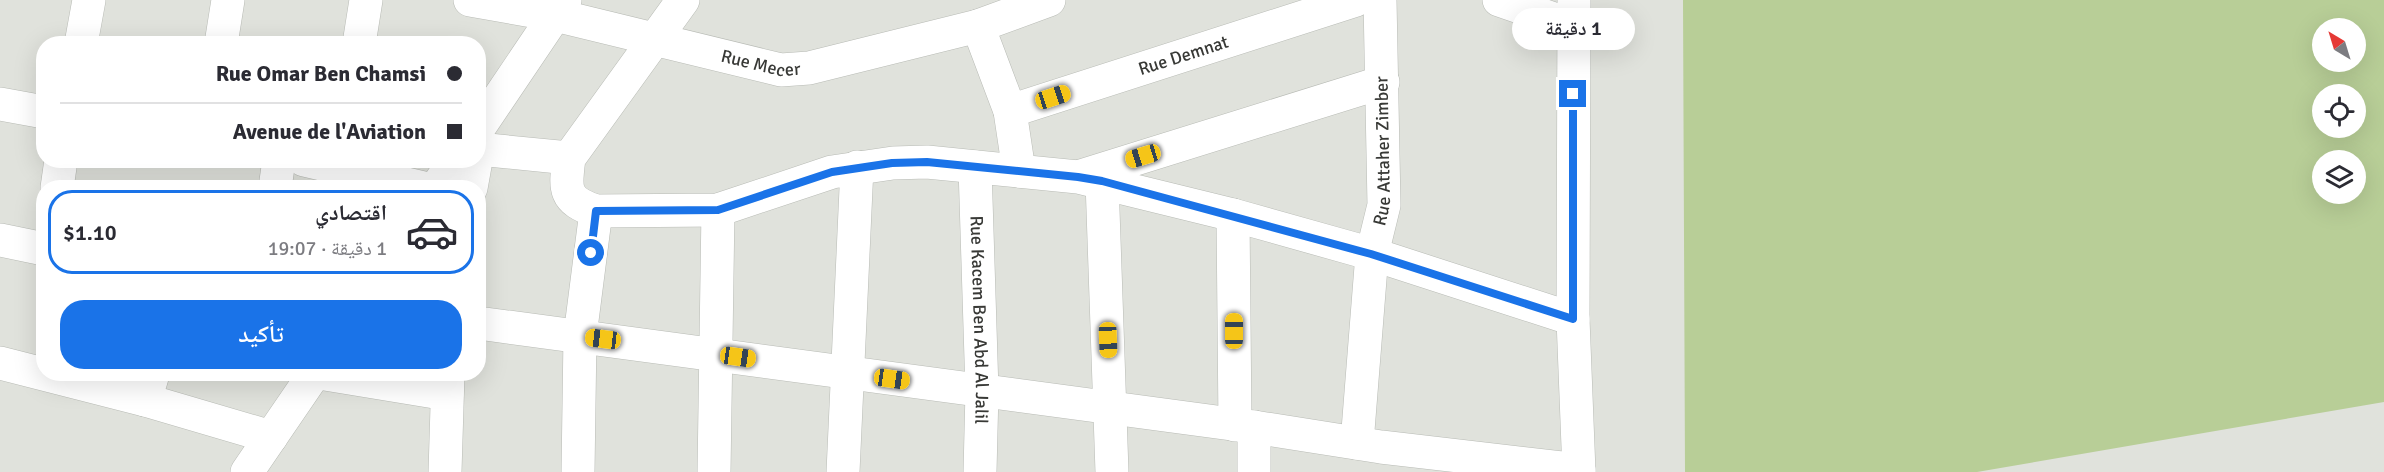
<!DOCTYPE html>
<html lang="ar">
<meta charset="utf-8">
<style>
:root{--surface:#fff;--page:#f2f2f3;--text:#2b2b33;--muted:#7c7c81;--line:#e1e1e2;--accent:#1a73e8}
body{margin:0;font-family:Signika,"Noto Naskh Arabic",sans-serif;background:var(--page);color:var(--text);direction:rtl;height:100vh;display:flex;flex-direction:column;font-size:22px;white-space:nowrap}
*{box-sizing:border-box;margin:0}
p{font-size:20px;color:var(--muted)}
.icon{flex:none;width:33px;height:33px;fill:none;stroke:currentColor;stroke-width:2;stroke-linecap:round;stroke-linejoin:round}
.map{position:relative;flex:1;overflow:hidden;direction:ltr}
.details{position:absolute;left:36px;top:180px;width:450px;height:201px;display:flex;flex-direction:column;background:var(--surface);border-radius:24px;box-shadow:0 6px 24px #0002;direction:rtl}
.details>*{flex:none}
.banner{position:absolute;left:36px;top:36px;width:450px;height:132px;border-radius:24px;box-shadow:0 6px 24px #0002;direction:rtl;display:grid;align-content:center;height:132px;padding:0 24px;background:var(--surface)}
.needle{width:39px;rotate:322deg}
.buttons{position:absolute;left:2312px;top:18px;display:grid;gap:12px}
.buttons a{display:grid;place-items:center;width:54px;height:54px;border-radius:50%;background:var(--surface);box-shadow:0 6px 24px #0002;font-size:30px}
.end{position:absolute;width:27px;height:27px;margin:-14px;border:8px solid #1a73e8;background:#fff;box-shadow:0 0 0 3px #fff}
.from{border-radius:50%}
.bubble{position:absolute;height:42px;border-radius:21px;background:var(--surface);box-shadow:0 6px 24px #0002;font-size:20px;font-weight:600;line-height:42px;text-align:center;direction:rtl}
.car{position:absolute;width:18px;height:36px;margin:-18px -9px;border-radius:8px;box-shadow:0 0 4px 2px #0007;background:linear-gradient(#f5c518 24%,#345 0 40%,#f5c518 0 76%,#345 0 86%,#f5c518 0)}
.banner b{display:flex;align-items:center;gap:21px;height:57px;font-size:22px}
.banner b+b{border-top:2px solid var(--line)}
.banner i{width:15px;height:15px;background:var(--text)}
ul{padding:10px 0 0;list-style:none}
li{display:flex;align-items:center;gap:18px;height:84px;margin:0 12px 9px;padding:0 12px;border:3px solid transparent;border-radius:24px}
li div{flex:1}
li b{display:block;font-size:22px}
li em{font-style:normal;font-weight:600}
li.active{border-color:var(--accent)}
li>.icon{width:54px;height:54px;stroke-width:1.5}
.button{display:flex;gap:12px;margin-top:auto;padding:12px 24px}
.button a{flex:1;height:69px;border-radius:24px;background:var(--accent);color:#fff;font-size:24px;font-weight:600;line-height:69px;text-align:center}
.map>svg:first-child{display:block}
.green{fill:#b8ce97;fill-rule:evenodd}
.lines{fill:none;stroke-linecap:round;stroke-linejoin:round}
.minor-casing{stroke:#b8bbb5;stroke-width:34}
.minor{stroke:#fff;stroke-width:33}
.route{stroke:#1a73e8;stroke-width:8}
.labels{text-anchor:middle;stroke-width:6;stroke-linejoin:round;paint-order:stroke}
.street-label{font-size:18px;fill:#383936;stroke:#fff}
</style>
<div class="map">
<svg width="2384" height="472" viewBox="0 0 2384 472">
<rect width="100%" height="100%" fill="#e0e2dc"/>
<path class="green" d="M1683,0H2384V402L1977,472H1685ZM2322,28H2355V62H2322ZM2322,94H2355V128H2322ZM2322,160H2355V194H2322Z"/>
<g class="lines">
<defs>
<g id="minor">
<path id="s1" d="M470,0L555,15L781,70L809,68L978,26L1049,0"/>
<path d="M683,0L569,158C565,189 563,200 596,211L718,210L832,172L893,163L927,162L1078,177L1233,215L1372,254L1573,319"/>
<path d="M1499,0L1574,26"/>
<path d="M1574,0L1573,319L1579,472"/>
<path d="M978,26L1010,111L1019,171"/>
<path d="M81,44L89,0"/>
<path d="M221,44L228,0"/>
<path d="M359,44L366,0"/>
<path d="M0,104L44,112"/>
<path id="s2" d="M1010,111L1356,0"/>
<path d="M478,129L565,0"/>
<path d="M478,149L569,158"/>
<path d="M304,160L424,188"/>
<path id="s3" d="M975,167L982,391L980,472"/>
<path d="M1081,176L1383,82"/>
<path d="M1102,181L1112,472"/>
<path d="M57,188L61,160"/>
<path d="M275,188L279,160"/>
<path d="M436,188L455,160"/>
<path d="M471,188L476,160"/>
<path d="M1233,215L1235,425"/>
<path d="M0,240L44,249"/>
<path d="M478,323L1254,427L1381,447L1579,470"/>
<path d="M0,363L145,400L271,437"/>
<path d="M325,374L447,394"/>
<path d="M145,400L153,374"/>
<path id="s4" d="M1357,443L1372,254L1384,205L1380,0"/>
<path d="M247,472L314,374"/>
<path d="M445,472L448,374"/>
<path d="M578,472L580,336L596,211"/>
<path d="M714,472L718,210"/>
<path d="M843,472L857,167"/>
<path d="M1254,472V427"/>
</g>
</defs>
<use href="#minor" class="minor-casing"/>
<use href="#minor" class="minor"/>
</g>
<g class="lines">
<path class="route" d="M591,253L596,211L718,210L832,172L892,163L927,162L1078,177L1102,181L1371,254L1573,319V94"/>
</g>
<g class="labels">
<g class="street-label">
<text dy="6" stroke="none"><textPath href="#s2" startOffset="182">Rue Demnat</textPath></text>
<text dy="6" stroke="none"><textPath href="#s1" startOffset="298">Rue Mecer</textPath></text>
<text dy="6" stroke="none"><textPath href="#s4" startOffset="294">Rue Attaher Zimber</textPath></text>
<text dy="6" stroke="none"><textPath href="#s3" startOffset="153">Rue Kacem Ben Abd Al Jalil</textPath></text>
</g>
</g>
</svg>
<div class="buttons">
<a><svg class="needle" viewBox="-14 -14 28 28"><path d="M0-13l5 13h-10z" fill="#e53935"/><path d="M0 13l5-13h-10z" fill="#7c7c81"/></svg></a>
<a><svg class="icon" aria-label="locate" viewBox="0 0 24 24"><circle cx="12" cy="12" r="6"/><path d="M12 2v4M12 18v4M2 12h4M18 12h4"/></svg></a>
<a><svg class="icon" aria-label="layers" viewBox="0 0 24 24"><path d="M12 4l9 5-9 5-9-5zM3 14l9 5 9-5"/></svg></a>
</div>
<i class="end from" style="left:591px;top:253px"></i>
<i class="end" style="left:1573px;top:94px"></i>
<div class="bubble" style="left:1512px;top:8px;width:123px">1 دقيقة</div>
<i class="car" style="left:1053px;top:97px;rotate:72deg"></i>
<i class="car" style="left:1143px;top:156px;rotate:253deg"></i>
<i class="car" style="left:1234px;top:331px;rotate:0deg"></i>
<i class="car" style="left:603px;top:339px;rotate:277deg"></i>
<i class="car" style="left:1108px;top:340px;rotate:178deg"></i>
<i class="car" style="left:738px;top:357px;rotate:98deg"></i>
<i class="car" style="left:892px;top:379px;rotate:98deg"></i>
<div class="banner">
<b><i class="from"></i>Rue Omar Ben Chamsi</b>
<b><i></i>Avenue de l'Aviation</b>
</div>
<section class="details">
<ul>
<li class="active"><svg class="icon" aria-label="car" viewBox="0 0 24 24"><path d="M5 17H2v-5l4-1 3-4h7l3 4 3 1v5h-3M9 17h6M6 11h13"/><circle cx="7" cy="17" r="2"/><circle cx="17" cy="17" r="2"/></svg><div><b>اقتصادي</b><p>1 دقيقة · 19:07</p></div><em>$1.10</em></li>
</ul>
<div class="button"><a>تأكيد</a></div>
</section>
</div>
